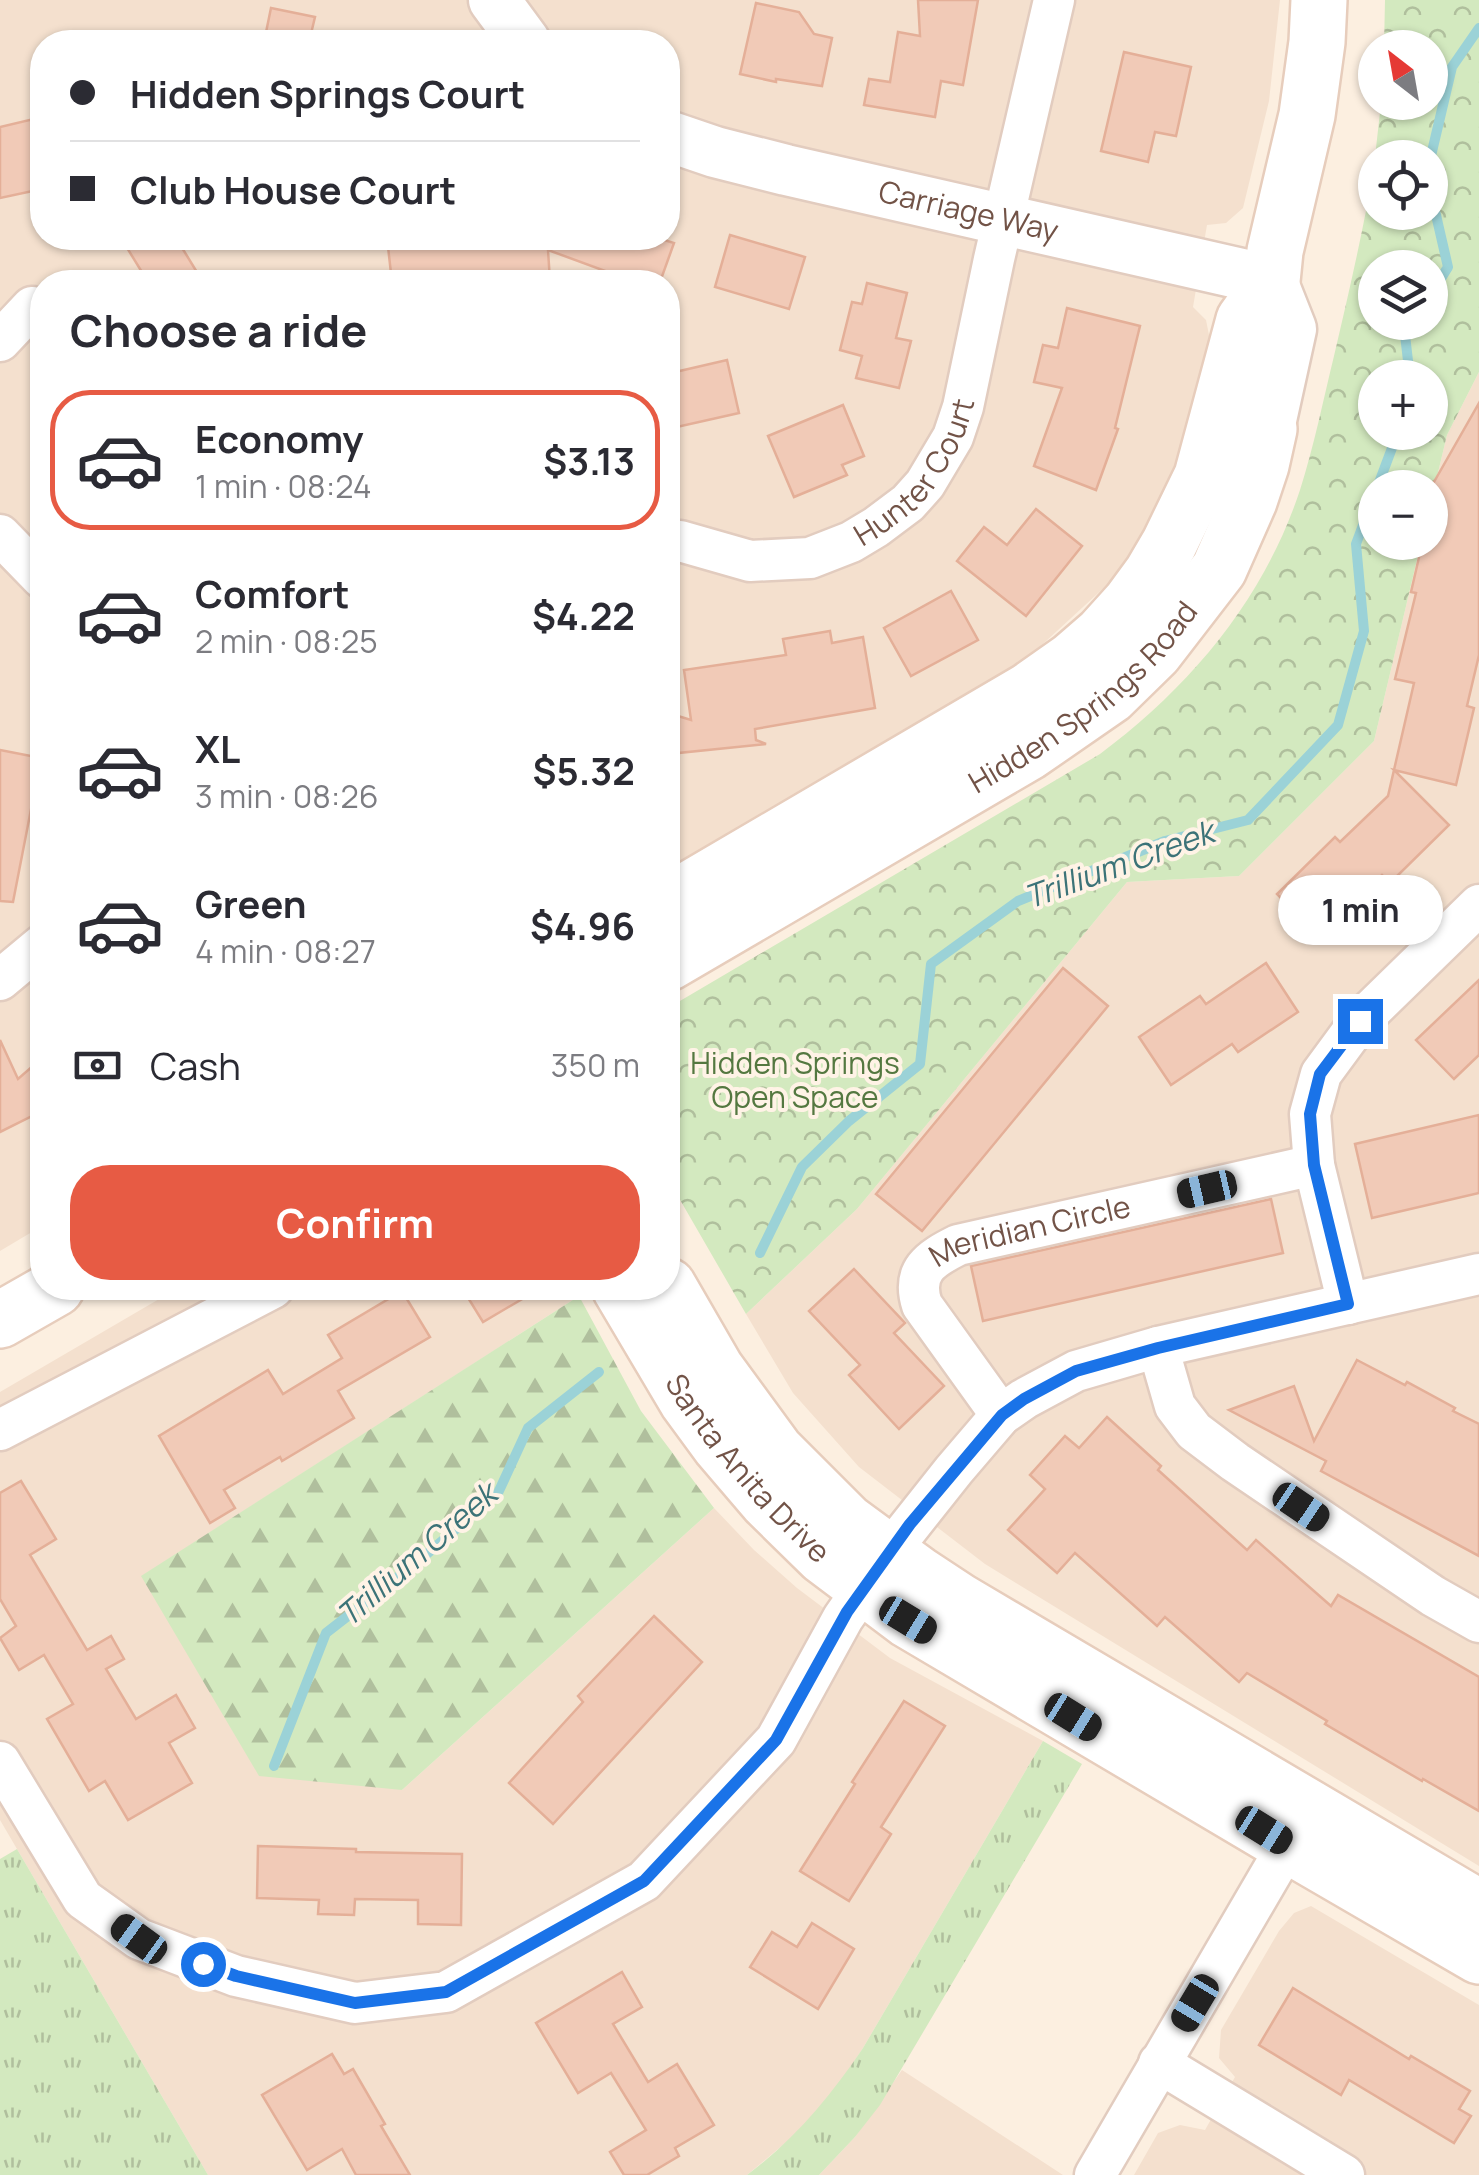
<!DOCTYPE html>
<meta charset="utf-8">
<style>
:root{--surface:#fff;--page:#f7f7f7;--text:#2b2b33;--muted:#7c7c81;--line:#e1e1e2;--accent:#e75b44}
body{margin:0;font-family:Manrope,sans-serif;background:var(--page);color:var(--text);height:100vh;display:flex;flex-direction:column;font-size:38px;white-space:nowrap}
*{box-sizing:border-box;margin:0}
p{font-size:32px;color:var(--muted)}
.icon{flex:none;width:55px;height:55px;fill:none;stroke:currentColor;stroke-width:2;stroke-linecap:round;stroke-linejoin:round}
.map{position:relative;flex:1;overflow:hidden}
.drawer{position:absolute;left:30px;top:270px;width:650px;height:1030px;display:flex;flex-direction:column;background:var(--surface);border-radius:40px;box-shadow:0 2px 8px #0004}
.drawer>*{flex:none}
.hud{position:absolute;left:30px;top:30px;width:650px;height:220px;border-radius:40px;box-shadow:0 2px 8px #0004;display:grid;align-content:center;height:220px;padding:0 40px;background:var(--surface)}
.needle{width:65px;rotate:329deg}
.controls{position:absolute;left:1358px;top:30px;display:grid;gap:20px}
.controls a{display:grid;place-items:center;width:90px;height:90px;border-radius:50%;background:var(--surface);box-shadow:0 2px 8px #0004;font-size:50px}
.end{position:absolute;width:45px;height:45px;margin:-22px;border:12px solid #1a73e8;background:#fff;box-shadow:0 0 0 5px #fff}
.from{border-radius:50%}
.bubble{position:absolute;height:70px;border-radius:35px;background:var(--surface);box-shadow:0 2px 8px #0004;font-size:32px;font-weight:700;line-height:70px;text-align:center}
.car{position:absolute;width:30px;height:60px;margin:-30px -15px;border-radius:12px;box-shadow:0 0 8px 2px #0007;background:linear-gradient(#222 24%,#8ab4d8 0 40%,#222 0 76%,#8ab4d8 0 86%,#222 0)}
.hud b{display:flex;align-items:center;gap:35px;height:95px;font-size:38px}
.hud b+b{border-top:2px solid var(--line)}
.hud i{width:25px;height:25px;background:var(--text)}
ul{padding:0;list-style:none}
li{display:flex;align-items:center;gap:30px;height:140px;margin:0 20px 15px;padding:0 20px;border:5px solid transparent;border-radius:40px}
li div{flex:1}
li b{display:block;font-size:38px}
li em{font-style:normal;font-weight:700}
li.selected{border-color:var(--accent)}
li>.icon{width:90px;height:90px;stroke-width:1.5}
h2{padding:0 40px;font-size:45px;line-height:120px}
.pay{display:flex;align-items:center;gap:25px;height:110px;padding:0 40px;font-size:38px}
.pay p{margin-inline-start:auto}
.cta{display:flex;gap:20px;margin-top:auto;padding:20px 40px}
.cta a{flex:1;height:115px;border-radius:40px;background:var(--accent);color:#fff;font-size:40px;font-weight:700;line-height:115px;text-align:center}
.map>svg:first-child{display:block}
.residential{fill:#f4e0ce;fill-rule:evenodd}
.grass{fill:url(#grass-tufts)}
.forest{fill:url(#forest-firs)}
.park{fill:url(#park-crowns);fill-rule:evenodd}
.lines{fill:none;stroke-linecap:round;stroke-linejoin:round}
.stream{stroke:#9bd2d7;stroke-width:10}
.building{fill:#f1cab7;stroke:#e4af98;stroke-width:2.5}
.minor-casing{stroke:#e2ccbf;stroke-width:45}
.tertiary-casing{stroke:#e2ccbf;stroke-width:55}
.secondary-casing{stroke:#e7cdbc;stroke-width:60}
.minor{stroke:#fff;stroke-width:40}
.tertiary{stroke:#fff;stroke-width:50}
.secondary{stroke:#fff;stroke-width:55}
.route{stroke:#1a73e8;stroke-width:12}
.labels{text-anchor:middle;stroke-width:8;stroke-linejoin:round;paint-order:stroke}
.street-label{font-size:30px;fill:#725347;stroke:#fff3e6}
.park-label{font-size:30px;fill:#547840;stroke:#fff3e6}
.water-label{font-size:32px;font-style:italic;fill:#3c7378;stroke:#fff3e6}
</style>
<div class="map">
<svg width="1479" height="2175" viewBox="0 0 1479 2175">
<defs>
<pattern id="grass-tufts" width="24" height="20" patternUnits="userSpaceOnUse" patternTransform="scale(2.5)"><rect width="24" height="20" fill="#d3e9bf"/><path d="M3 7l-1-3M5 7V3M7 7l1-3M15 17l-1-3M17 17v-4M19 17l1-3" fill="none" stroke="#b0bf9d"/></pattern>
<pattern id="forest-firs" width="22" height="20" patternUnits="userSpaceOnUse" patternTransform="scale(2.5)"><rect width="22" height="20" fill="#d3e9bf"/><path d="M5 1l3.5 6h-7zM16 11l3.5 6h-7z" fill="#b0bf9d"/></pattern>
<pattern id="park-crowns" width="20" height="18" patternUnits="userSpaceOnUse" patternTransform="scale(2.5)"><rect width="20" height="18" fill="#d3e9bf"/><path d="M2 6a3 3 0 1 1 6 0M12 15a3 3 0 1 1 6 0" fill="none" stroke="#b0bf9d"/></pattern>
</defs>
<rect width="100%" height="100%" fill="#fcefe0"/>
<g class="residential">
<path d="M0,0H1280L1269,101L1243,208L1226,223L1207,225L1193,307L1206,320L1211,345L1168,492L1121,572L1019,666L668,868V282H42V1226L0,1251ZM42,42H668V238H42Z"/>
<path d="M1479,372V1866L985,1564L859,1467L793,1393L746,1314L857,1209L1127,882L1239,876L1374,741L1421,543L1430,542V506L1447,435Z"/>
<path d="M178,1288H573L579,1296L142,1576L402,1790L714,1508L754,1550L797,1588L890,1658L1043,1741L863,2048L840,2083L814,2115L790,2139L747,2175H208L0,1820V1392Z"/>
<path d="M1311,1906L1479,2005V2175H1134L1158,2133L1180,2125L1205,2130L1235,2077L1219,2058L1221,2030L1279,1931L1294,1913Z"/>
<path d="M902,2070L1063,2175H819L855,2137Z"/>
</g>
<g class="grass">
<path d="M1043,1741L1082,1764L880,2105L855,2137L819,2175H747C794,2140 830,2097 863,2048Z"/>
<path d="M17,1849L208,2175H0V1859Z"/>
</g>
<path class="forest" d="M579,1296L641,1411L714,1508L402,1790L259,1776L141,1576Z"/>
<path class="park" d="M1385,0H1479V372L1447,435L1430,506V488H1375V542L1421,543L1374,741L1239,876L1127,882L857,1209L746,1314L668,1179V1008L1100,754C1191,686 1264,599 1300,490C1314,446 1323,401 1334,356C1349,292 1364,227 1375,162V212H1430V158L1375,157L1381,103L1430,102V48L1384,47ZM1375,268H1430V322H1375ZM1375,378H1430V432H1375Z"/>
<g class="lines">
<g class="stream">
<path d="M1430,160L1452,67L1479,28"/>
<path d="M1430,189L1448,267L1430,296"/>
<path d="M1410,378L1405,335L1413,322"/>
<path d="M1377,488L1398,432"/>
<path d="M760,1253L802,1167L849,1121L920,1064L931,964L1018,901L1165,841L1248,820L1338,725L1364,631L1356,544L1375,493"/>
<path d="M274,1766L326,1633L421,1559L498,1493L528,1428L599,1372"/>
</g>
</g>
<g class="building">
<path d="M918,0H978L963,85L941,81L935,117L864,105L869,79L890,82L898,32L920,36Z"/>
<path d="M756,3L799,12L814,34L832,38L822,86L776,79V82L740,74Z"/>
<path d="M271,8L315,17L309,42H264Z"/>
<path d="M1124,52L1191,67L1176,136L1155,132L1148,162L1101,151Z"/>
<path d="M42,117V189L0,198V127Z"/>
<path d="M730,235L805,257L789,309L715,287Z"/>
<path d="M121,238H176L203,282H148Z"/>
<path d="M387,238H658L674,243L660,282H635L548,250L550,281L392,282Z"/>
<path d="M867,283L907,293L896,338L911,341L899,388L856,378L862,356L840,350L852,302L862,304Z"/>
<path d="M1067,308L1140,326L1115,428L1118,429L1096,490L1034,466L1062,388L1034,382L1043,345L1058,348Z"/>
<path d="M727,360L739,413L668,429V387L674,386L671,373Z"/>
<path d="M1479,403V655L1467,706L1474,708L1456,785L1394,770L1449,825L1390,883L1382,875L1320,938L1277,894L1335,837L1340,842L1388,796L1414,683L1395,679L1416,593L1411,592L1420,553L1423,542H1430V489Z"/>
<path d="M843,405L864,456L842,465L847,475L794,497L768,436Z"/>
<path d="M1036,509L1082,546L1026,616L957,561L984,527L1007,545Z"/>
<path d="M951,591L978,640L911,676L884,628Z"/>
<path d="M830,631L832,643L863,637L875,708L755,729L756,740L766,744L668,754V713L691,720L684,670L786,655L783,639Z"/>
<path d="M0,750L41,758L13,902L0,901Z"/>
<path d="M1266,963L1298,1012L1238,1052L1232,1044L1171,1085L1139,1037L1200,996L1206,1004Z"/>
<path d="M1063,968L1108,1006L922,1231L876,1194Z"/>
<path d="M1479,980V1055L1454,1079L1416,1040Z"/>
<path d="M0,1040L18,1079L42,1058V1111L0,1132Z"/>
<path d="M1479,1115V1193L1372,1218L1355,1144Z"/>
<path d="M1271,1199L1283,1253L983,1321L971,1266Z"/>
<path d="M854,1269L905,1323L894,1333L944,1386L899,1429L849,1375L860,1365L809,1311Z"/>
<path d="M462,1288H541L483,1322Z"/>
<path d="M402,1291L430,1337L338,1391L354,1418L282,1461L280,1457L224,1490L235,1508L210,1523L159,1436L268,1370L283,1394L342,1358L328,1335Z"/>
<path d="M1357,1360L1405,1385L1407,1382L1455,1408L1453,1411L1479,1424V1556L1321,1471L1326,1461L1229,1410L1294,1386L1314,1441Z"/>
<path d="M1107,1417L1161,1466L1158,1470L1247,1550L1256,1540L1331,1606L1338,1595L1479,1677V1811L1423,1779L1422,1781L1325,1724L1327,1721L1247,1673L1239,1682L1165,1617L1157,1626L1075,1553L1057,1573L1008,1530L1045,1489L1030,1475L1065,1436L1079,1448Z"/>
<path d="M21,1481L56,1539L30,1555L87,1650L111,1636L124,1659L106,1669L136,1719L176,1695L195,1728L169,1743L192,1783L128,1820L105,1781L89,1791L47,1719L73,1704L44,1655L19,1670L0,1638L16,1626L0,1599V1493Z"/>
<path d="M654,1616L702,1662L553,1824L509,1783L583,1702L578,1696Z"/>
<path d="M904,1701L945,1726L881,1827L891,1834L849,1901L800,1871L855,1784L852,1782Z"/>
<path d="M258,1846L356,1849V1852L462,1854L461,1925L418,1924V1900L355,1899L354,1915L318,1914L319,1900L257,1898Z"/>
<path d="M812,1923L854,1949L818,2009L750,1967L772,1932L797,1947Z"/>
<path d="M622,1972L642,2007L613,2024L648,2082L677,2064L714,2125L675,2148L679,2156L647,2175H624L610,2152L646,2130L611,2073L578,2093L536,2023Z"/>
<path d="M1293,1988L1409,2059L1411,2056L1470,2091L1459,2109L1471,2116L1454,2143L1349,2080L1341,2095L1259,2045Z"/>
<path d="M332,2054L344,2074L353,2069L385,2124L381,2126L410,2175H356L342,2149L307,2170L262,2095Z"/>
</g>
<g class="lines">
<defs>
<g id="minor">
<path d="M0,341L32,307"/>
<path d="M0,535L42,578"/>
<path id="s1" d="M680,541L750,561L810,558L851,542L876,527L908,503L925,484L953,437L963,407L994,259L1054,0"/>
<path d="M0,980L42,945"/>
<path d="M1348,1304L1314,1165L1310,1114L1321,1074L1360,1021L1479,905"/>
<path d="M1158,1347L1175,1406L1194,1431L1235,1462L1433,1596L1479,1622"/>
<path id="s2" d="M1001,1415L922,1305C911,1271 930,1259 958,1245L1314,1165"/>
<path d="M0,1430L273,1288"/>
<path d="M0,1762L83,1899L139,1939L236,1976L355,2003L446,1992L644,1881L776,1740L843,1618L889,1552L954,1470L1001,1415L1024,1399L1076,1371L1158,1347L1479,1274"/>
<path d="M1159,2063L1344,2175"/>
<path d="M1095,2175L1300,1824"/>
</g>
<g id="tertiary">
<path d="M494,0L525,42"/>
<path id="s3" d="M668,136L715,152L786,170L1272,281L1291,329L1269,429"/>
</g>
<g id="secondary">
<path d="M668,902L1028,691L1072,660L1102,634L1130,603L1152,573L1169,544L1202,476L1244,320L1272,281L1275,251L1307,115L1317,42L1319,0"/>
<path id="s4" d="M668,963L1029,752L1110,696L1155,652L1219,569L1249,501L1261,465L1269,429"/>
<path d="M668,1286L716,1369L776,1451L847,1522L918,1574L959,1601L1479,1908"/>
<path id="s5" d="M620,1288L687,1401L720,1446L767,1501L823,1556L908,1620L1288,1845L1479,1956"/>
<path d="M0,1320L56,1288"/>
</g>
</defs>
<use href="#minor" class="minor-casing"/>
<use href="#tertiary" class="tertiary-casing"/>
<use href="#secondary" class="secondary-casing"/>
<use href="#minor" class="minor"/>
<use href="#tertiary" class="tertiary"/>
<use href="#secondary" class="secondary"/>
</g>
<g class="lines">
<path class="route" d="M203,1964L236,1976L355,2003L446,1992L644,1881L776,1740L847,1612L910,1524L1002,1415L1024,1399L1076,1371L1158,1348L1348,1304L1314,1165L1310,1114L1320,1074L1360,1021"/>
</g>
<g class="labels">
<g class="street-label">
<text dy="10" stroke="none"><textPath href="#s3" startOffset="310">Carriage Way</textPath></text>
<text dy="10" stroke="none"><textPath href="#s1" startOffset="275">Hunter Court</textPath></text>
<text dy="10" stroke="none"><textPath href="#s4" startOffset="495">Hidden Springs Road</textPath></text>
<text dy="10" stroke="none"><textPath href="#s2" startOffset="288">Meridian Circle</textPath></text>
<text dy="10" stroke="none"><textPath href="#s5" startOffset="222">Santa Anita Drive</textPath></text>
</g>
<g class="park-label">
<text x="795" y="1074">Hidden Springs<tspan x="795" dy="34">Open Space</tspan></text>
</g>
<g class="water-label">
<text transform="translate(1119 865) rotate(-20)" y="11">Trillium Creek</text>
<text transform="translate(417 1555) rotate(-41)" y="11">Trillium Creek</text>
</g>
</g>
</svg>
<div class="controls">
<a><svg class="needle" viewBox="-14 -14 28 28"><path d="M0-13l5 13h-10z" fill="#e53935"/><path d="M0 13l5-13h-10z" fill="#7c7c81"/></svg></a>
<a><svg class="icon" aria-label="locate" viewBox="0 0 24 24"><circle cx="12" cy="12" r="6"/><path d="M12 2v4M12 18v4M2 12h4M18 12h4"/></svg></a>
<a><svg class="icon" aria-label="layers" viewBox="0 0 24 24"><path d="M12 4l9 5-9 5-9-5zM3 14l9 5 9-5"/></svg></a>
<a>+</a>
<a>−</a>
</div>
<i class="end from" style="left:203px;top:1964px"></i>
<i class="end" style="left:1360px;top:1021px"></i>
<div class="bubble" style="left:1278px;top:875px;width:165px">1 min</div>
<i class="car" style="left:1207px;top:1189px;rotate:257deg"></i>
<i class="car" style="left:1301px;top:1507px;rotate:124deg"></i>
<i class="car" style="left:908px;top:1620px;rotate:121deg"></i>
<i class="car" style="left:1073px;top:1717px;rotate:122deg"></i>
<i class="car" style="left:1264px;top:1830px;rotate:122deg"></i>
<i class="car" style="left:139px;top:1939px;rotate:306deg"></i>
<i class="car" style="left:1195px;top:2003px;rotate:211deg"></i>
<div class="hud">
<b><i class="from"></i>Hidden Springs Court</b>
<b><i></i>Club House Court</b>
</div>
<section class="drawer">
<h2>Choose a ride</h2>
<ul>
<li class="selected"><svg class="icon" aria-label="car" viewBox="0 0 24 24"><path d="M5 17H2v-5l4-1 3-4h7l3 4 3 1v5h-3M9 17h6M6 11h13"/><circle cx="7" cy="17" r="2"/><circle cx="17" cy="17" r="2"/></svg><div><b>Economy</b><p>1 min · 08:24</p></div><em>$3.13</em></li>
<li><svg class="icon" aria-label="car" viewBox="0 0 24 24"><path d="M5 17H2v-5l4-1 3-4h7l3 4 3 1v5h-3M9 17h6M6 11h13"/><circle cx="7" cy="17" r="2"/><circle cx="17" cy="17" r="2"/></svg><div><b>Comfort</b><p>2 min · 08:25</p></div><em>$4.22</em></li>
<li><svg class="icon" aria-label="car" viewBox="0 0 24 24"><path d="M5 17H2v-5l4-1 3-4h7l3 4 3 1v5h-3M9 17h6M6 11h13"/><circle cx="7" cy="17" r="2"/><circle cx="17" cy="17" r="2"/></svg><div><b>XL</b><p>3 min · 08:26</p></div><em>$5.32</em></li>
<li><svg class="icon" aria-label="car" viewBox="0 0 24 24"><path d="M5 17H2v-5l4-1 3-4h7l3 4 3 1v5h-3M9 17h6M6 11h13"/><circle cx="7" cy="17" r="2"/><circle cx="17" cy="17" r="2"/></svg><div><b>Green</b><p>4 min · 08:27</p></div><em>$4.96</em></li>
</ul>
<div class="pay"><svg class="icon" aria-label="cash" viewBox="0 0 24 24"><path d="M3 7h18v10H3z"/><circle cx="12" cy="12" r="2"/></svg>Cash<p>350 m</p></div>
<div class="cta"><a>Confirm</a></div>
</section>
</div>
